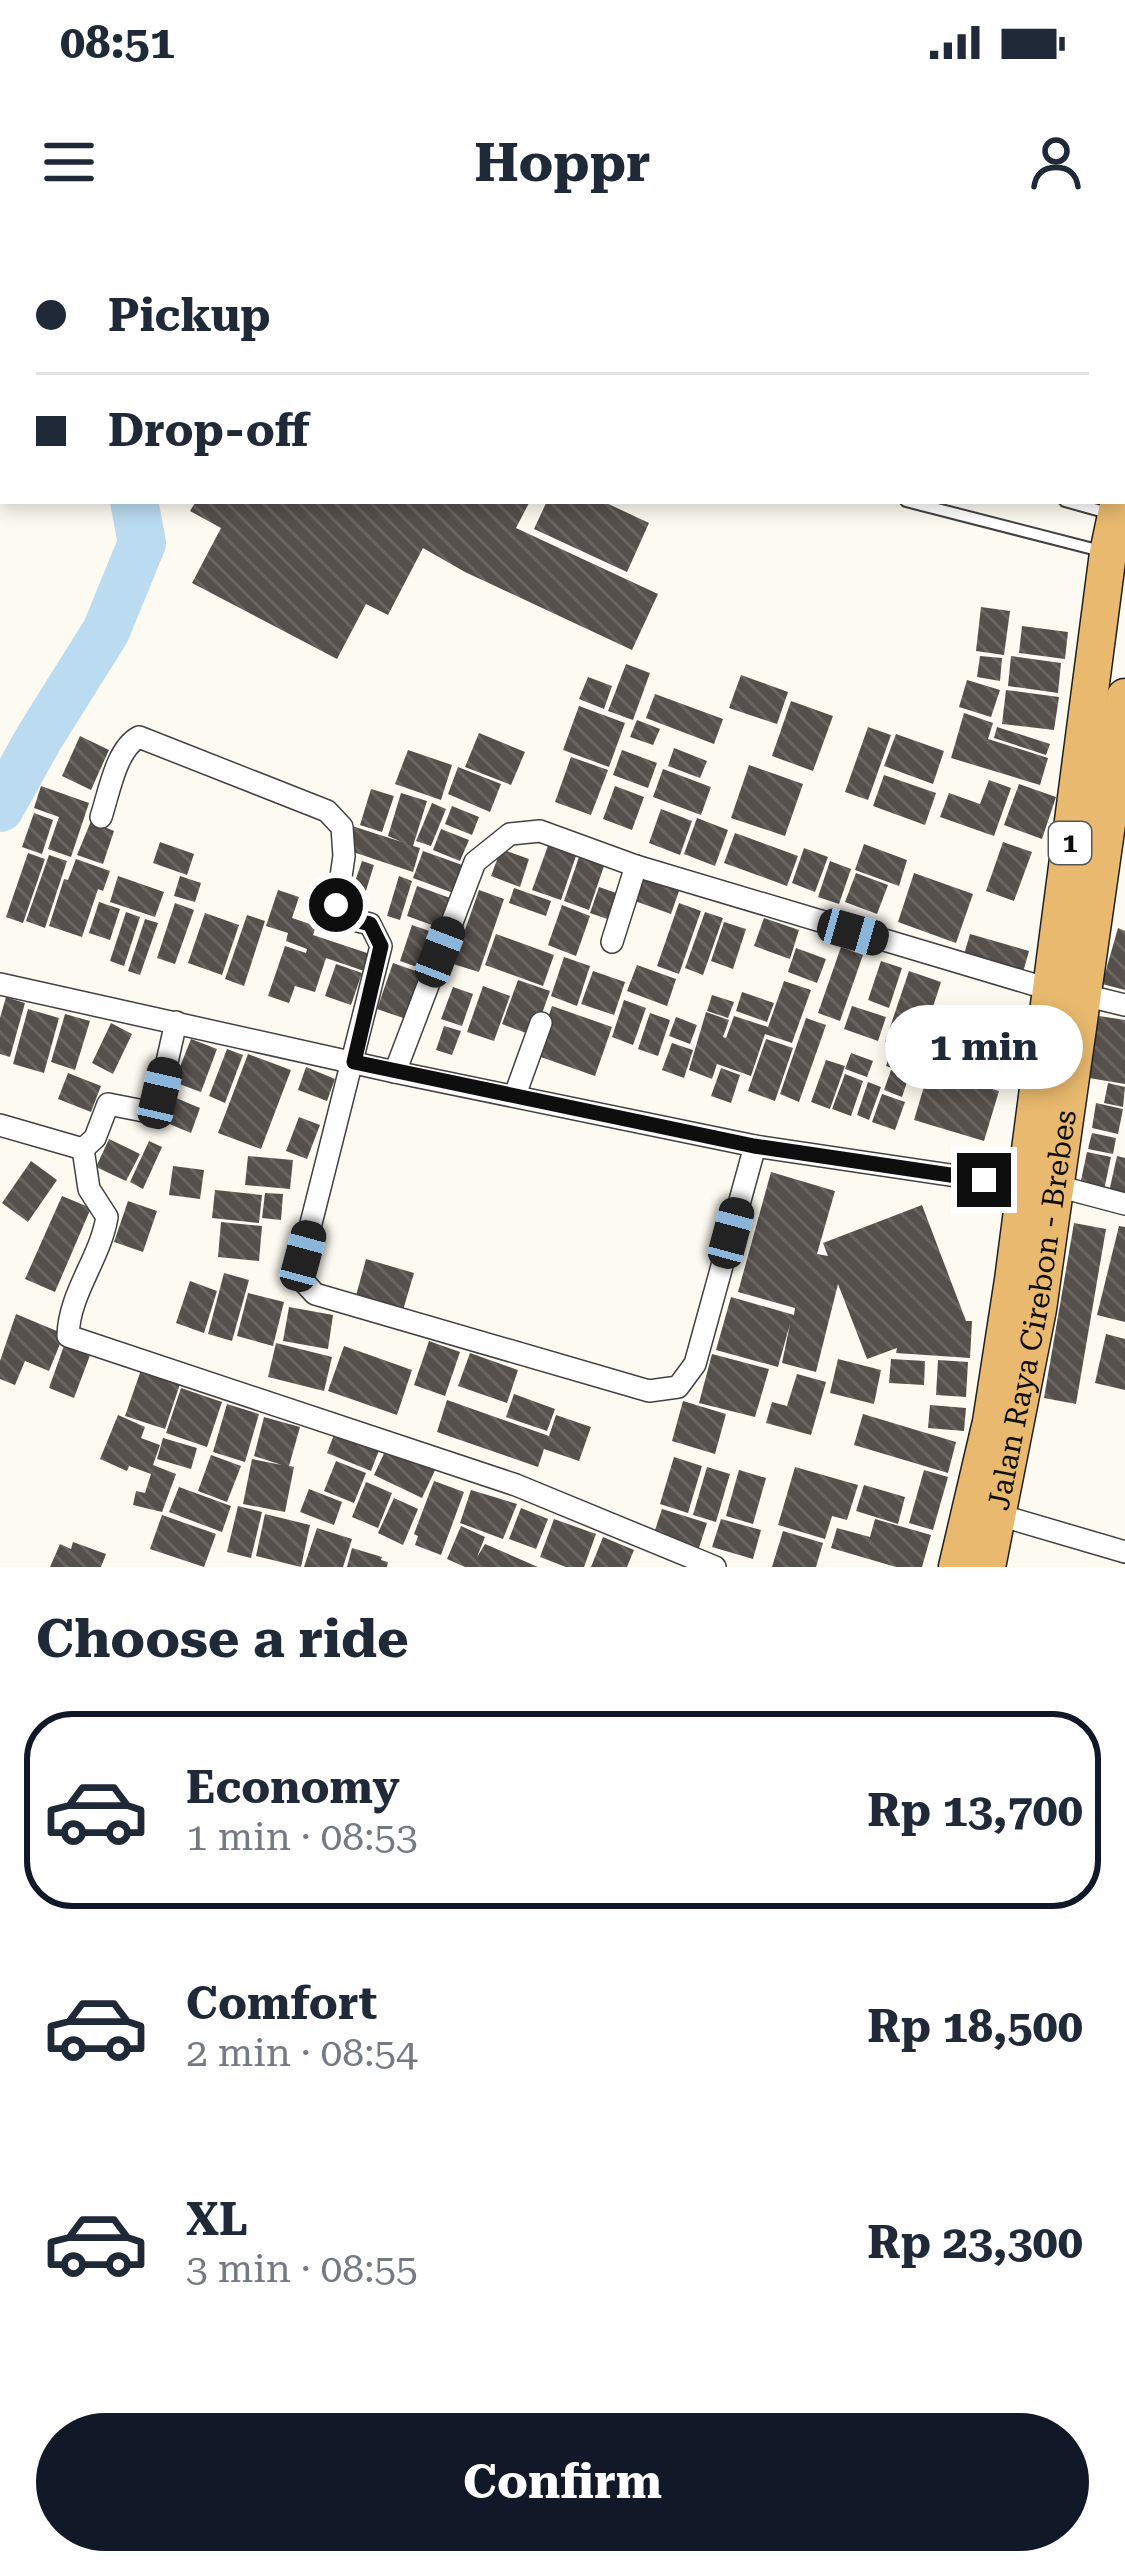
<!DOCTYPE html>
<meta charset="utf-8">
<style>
:root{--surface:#fff;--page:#f2f2f3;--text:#1f2937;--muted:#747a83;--line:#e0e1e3;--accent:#111827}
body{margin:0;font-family:"Roboto Serif",serif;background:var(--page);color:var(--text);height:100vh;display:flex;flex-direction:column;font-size:45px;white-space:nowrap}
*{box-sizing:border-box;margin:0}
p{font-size:39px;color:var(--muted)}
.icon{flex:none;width:66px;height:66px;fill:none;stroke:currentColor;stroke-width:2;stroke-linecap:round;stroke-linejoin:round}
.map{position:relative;height:1327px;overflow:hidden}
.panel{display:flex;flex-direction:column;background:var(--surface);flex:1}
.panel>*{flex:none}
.top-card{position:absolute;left:0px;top:0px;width:1125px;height:264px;box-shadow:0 6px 18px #0003;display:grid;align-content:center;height:264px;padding:0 36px;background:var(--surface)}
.end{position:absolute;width:54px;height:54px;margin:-27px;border:15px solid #0e0e0e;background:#fff;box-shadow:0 0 0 6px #fff}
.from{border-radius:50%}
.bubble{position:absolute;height:84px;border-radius:42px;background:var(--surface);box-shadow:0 6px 18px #0003;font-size:39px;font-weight:700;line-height:84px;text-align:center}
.car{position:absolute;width:36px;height:72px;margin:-36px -18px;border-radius:15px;box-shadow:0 0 9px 3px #0007;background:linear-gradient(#222 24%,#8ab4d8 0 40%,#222 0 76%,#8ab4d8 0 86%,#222 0)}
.top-card b{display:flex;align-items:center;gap:42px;height:114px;font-size:45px}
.top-card b+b{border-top:3px solid var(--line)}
.top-card i{width:30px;height:30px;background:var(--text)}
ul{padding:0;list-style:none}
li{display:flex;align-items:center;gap:36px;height:198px;margin:0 24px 18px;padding:0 12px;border:6px solid transparent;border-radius:48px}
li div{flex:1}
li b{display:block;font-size:45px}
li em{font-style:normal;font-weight:700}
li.on{border-color:var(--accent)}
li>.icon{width:108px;height:108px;stroke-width:1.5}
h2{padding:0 36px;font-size:54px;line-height:144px}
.action{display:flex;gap:24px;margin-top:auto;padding:24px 36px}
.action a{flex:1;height:138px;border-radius:72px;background:var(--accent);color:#fff;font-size:48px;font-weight:700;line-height:138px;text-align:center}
.status{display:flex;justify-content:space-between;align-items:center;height:84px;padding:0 60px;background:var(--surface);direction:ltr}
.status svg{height:33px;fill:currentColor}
header{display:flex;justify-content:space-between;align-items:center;height:156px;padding:0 36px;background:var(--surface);font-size:54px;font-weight:700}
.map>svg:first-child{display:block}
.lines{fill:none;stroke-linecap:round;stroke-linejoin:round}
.river{stroke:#bbdbf0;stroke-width:48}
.building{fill:url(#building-back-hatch)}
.service-casing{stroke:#414141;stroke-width:14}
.minor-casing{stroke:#414141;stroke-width:24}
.trunk-casing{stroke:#1f1f1f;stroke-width:39}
.service{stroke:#fff;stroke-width:10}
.minor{stroke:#fff;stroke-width:21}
.trunk{stroke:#e8b96e;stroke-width:36}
.route{stroke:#0e0e0e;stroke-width:15}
.labels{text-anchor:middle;stroke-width:12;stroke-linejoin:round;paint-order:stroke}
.shield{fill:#fff;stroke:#565656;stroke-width:3}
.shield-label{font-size:27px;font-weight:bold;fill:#0e0e0e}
.street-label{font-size:30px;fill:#0e0e0e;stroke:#fff}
</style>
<div class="status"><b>08:51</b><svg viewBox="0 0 49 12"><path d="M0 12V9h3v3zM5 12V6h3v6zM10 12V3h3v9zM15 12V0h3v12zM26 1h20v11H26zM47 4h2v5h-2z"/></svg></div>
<header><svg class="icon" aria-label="menu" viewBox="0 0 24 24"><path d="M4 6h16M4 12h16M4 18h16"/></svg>Hoppr<svg class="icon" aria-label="person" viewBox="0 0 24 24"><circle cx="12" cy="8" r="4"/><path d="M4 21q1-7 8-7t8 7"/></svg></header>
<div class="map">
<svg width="1125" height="1327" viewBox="0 0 1125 1327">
<defs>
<pattern id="building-back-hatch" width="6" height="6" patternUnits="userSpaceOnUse" patternTransform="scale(3)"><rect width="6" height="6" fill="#56504c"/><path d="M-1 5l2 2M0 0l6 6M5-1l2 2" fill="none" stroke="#696561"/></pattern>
</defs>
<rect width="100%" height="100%" fill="#fdfbf1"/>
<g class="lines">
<g class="river">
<path d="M941,0L957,3"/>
<path d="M202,3L204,0"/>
<path d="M1122,37H1125"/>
<path d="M0,568L39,498L106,391L142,303L134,261"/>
</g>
</g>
<g class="building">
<path d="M196,261H530L516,288L658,354L632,410L465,332L423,308L388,375L366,364L337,419L192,343L221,288L190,271Z"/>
<path d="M547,261H602L649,283L627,332L534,289Z"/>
<path d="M981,367L1010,371L1004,415L976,411Z"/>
<path d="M1022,386L1068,392L1065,419L1019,413Z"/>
<path d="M980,416L1002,418L1000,441L977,437Z"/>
<path d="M1011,416L1061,423L1058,453L1008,446Z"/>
<path d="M626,424L650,433L633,480L608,471Z"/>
<path d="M741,435L788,452L777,484L729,468Z"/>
<path d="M588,437L612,446L604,469L579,459Z"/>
<path d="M967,440L1000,450L991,477L959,467Z"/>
<path d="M1006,450L1059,457L1054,490L1002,484Z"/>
<path d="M655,454L723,479L714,504L646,478Z"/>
<path d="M791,461L833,476L813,531L772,516Z"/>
<path d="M579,466L625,483L609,527L563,510Z"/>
<path d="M964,473L993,483L988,499L1048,518L1040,545L951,518Z"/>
<path d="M637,480L660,489L653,505L630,497Z"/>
<path d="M868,487L891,495L868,560L845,552Z"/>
<path d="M997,487L1050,504L1046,515L994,498Z"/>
<path d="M479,493L525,512L511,545L465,527Z"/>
<path d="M896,494L944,511L933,544L884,526Z"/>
<path d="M80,496L109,510L91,550L62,536Z"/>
<path d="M674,508L707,521L700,538L668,526Z"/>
<path d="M408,510L452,525L441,560L395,544Z"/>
<path d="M622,510L657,523L648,548L613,535Z"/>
<path d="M571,517L608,530L591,575L555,562Z"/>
<path d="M749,525L803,544L785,596L731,578Z"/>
<path d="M458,527L501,544L490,572L448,554Z"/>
<path d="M663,529L711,547L701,575L653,557Z"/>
<path d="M884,535L936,553L925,585L873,566Z"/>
<path d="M989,540L1011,548L994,596L940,577L949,553L980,564Z"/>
<path d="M1019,544L1056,557L1042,599L1004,585Z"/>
<path d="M41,546L89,563L71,617L48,609L59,577L34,568Z"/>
<path d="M615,546L644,557L632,590L603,579Z"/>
<path d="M371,549L394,556L382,592L360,585Z"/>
<path d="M401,553L427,561L413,606L420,608L413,632L344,609L352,586L402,602L388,596Z"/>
<path d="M432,563L446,569L431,606L416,601Z"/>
<path d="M452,566L479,577L472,595L445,584Z"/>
<path d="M661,569L692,581L680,615L649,603Z"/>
<path d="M34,573L53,580L42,614L22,607Z"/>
<path d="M697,578L728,590L715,626L684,614Z"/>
<path d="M91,581L114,591L103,624L77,615Z"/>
<path d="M441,589L469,600L460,621L433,610Z"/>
<path d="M735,593L798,616L787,646L724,623Z"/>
<path d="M160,602L194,614L187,635L153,623Z"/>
<path d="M1003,602L1032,612L1014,661L986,651Z"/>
<path d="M549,603L577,613L561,660L532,650Z"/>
<path d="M864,604L907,620L899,646L855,630Z"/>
<path d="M804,608L828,617L815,652L792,643Z"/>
<path d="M501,609L529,619L520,647L491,636Z"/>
<path d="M423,611L465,626L456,654L413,638Z"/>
<path d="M28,613L45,619L23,683L6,677Z"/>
<path d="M580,614L605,623L589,670L564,661Z"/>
<path d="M49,615L67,621L45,688L26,681Z"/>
<path d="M76,619L110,631L103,651L98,649L82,697L49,686L64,639L68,640Z"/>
<path d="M362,621L374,625L364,657L351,653Z"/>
<path d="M830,621L851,629L839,664L818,657Z"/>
<path d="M856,633L888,645L877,674L845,662Z"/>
<path d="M914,633L973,654L956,703L898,682Z"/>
<path d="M118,636L164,652L155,677L110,662Z"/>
<path d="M180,636L201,643L195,662L174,656Z"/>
<path d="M399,636L412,641L400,680L387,676Z"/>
<path d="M640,637L679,651L671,674L632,660Z"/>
<path d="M417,646L450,658L440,688L407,676Z"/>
<path d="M599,647L625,656L616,682L590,673Z"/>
<path d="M514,648L551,661L546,676L509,663Z"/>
<path d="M278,650L299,657L292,678L316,686L313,695L373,715L367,732L326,718L315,752L295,746L289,763L268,756L285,706L306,713L307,709L286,701L288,693L266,686Z"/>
<path d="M479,650L504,659L479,732L453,724Z"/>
<path d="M99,662L120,669L110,700L89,693Z"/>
<path d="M175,663L194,670L175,724L157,718Z"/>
<path d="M679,663L701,671L679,734L657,726Z"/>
<path d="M562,665L590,676L576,716L548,705Z"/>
<path d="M126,672L140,677L124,726L110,721Z"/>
<path d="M705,672L723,678L703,735L685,728Z"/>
<path d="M205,673L239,685L222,735L188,723Z"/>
<path d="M247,675L265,681L244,746L225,739Z"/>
<path d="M764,678L799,690L790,719L754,706Z"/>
<path d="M145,679L158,683L140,735L128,731Z"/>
<path d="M724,682L746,689L733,729L711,721Z"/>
<path d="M412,685L438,694L426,730L400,721Z"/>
<path d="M1118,688L1125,691V750L1102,744Z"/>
<path d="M496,694L554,715L543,746L485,725Z"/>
<path d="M970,694L1029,711L1022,736L963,718Z"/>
<path d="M841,707L863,715L840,781L818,773Z"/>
<path d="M796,708L826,719L817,743L788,732Z"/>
<path d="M564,717L590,726L577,766L551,756Z"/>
<path d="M881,721L902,728L889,768L868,760Z"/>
<path d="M393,723L424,734L409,780L377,769Z"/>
<path d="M336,724L362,733L351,765L325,756Z"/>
<path d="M637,725L676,739L667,766L627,751Z"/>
<path d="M593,731L625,742L614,775L581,764Z"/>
<path d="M909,731L941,742L911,835L886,826L893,805L885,802Z"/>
<path d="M518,740L550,751L534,796L502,784Z"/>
<path d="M784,741L811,750L792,803L765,794L751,836L717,824L712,839L689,830L706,772L729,780L723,797L726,798L734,776L768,787Z"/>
<path d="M483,746L510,756L494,801L467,792Z"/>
<path d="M453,747L473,754L462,786L441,779Z"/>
<path d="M742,752L774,763L767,782L736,771Z"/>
<path d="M712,755L734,762L728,778L707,771Z"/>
<path d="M6,757L25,763L10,817L0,814V778Z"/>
<path d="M624,760L646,768L633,805L612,797Z"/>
<path d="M552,766L612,787L595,836L535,815Z"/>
<path d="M852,766L886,777L878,801L844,789Z"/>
<path d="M28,769L59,778L44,833L13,824Z"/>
<path d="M943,772L1021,795L1013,822L973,810L967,831L929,819Z"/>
<path d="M650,773L670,780L658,816L638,809Z"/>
<path d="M65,774L90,781L75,830L51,822Z"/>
<path d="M1099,776L1125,780V844L1089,838Z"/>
<path d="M676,777L697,785L690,804L669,796Z"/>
<path d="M806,778L826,785L799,862L780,854Z"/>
<path d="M111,783L132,794L113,834L92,823Z"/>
<path d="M444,786L461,791L452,815L436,810Z"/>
<path d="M191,799L217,809L201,852L174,842Z"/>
<path d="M766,799L793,808L775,861L748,851Z"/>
<path d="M672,803L693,810L684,838L662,830Z"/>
<path d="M227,809L243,815L225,863L209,856Z"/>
<path d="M851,813L873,821L867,837L845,829Z"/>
<path d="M248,814L291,830L261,909L218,893Z"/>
<path d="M826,820L845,826L830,869L811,862Z"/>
<path d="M306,827L335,839L327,861L298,850Z"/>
<path d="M721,828L740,835L731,863L711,856Z"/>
<path d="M891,830L909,836L902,857L884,850Z"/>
<path d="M929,830L999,851L984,901L914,880Z"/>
<path d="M68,833L101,846L91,872L58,859Z"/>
<path d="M845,834L863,841L851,876L832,869Z"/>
<path d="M868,842L881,847L869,880L857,875Z"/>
<path d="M1108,843L1125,847L1123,867L1104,863Z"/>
<path d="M882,854L905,862L895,890L872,882Z"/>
<path d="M176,858L200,868L191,893L167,883Z"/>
<path d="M1096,863L1123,869L1118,894L1092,888Z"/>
<path d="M299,877L320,885L307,919L286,911Z"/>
<path d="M1092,893L1116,898L1113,914L1088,909Z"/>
<path d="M109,899L140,914L126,941L96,927Z"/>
<path d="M149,901L162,907L143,949L130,942Z"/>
<path d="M1087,912L1111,917L1104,950L1080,945Z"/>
<path d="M248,916L293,920L290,949L245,945Z"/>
<path d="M1117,916L1125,918V955L1109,952Z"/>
<path d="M31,921L57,940L28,982L2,963Z"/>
<path d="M173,926L204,930L200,959L169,955Z"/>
<path d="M771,932L835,951L817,1014L828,1016L823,1003L922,965L966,1081H972L970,1118L896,1113L897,1108L867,1119L838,1044L816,1132L782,1123L790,1084L778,1127L716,1110L731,1057L794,1075L795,1068L738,1052Z"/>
<path d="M215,950L262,955L259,983L212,978Z"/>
<path d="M265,953L283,954L281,980L262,978Z"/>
<path d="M62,956L91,968L55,1052L25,1039Z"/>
<path d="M128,961L157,971L143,1012L114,1002Z"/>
<path d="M221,982L262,986L259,1021L218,1017Z"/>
<path d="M1074,983L1106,989L1076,1164L1044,1158Z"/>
<path d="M1119,986L1125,987V1082L1097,1075Z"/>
<path d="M366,1019L414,1033L401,1077L354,1063Z"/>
<path d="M224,1033L249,1040L232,1101L208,1094Z"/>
<path d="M190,1041L217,1051L204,1093L176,1083Z"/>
<path d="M248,1053L284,1062L273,1106L237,1096Z"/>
<path d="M289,1067L333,1075L328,1109L283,1101Z"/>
<path d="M16,1074L64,1094L49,1131L25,1121L15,1145L0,1139V1121Z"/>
<path d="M1106,1094L1125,1099V1150L1095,1143Z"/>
<path d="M66,1100L92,1110L74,1158L49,1148Z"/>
<path d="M429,1101L460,1112L445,1156L414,1145Z"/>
<path d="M276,1103L332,1117L324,1151L268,1137Z"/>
<path d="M344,1106L412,1130L397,1175L328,1151Z"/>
<path d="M470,1113L518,1130L507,1163L458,1146Z"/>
<path d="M712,1114L769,1129L755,1177L699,1163Z"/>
<path d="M838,1119L881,1130L874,1164L830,1153Z"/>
<path d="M891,1119L925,1121L924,1145L889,1143Z"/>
<path d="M938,1120L968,1122L966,1157L936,1155Z"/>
<path d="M141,1130L180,1144L165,1189L125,1176Z"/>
<path d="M797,1134L826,1142L811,1195L766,1183L772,1162L787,1166Z"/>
<path d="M181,1148L222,1162L207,1207L166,1193Z"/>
<path d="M514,1154L555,1169L547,1191L506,1177Z"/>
<path d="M447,1160L549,1196L556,1175L591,1187L579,1221L544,1209L538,1227L437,1192Z"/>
<path d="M683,1161L726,1174L715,1214L672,1201Z"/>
<path d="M227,1164L259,1174L245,1222L213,1212Z"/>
<path d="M930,1165L966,1168L964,1191L928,1188Z"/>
<path d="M863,1174L956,1202L948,1233L854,1205Z"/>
<path d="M118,1175L145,1187L141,1198L160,1205L153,1225L176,1234L162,1272L133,1265L136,1251L145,1253L151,1234L129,1226L127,1231L100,1219Z"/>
<path d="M264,1177L300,1187L289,1226L294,1227L285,1272L243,1264L252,1219L282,1225L254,1216Z"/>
<path d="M337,1187L381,1205L371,1231L327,1213Z"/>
<path d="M163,1198L197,1208L191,1229L157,1219Z"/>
<path d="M388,1205L436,1228L422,1258L374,1235Z"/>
<path d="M211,1215L241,1226L227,1262L198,1251Z"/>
<path d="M674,1217L702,1226L688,1273L660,1264Z"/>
<path d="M336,1221L366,1233L354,1263L324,1251Z"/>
<path d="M707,1227L730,1234L716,1282L693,1275Z"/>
<path d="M795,1227L858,1245L847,1280L832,1276L825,1299L778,1285Z"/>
<path d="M739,1230L766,1238L753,1284L726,1276Z"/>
<path d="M924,1230L948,1237L933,1290L909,1283Z"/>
<path d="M434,1241L464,1252L441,1315L415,1305L418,1296L414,1294Z"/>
<path d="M366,1242L392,1253L378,1288L352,1277Z"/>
<path d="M864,1245L905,1257L898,1284L856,1271Z"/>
<path d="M179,1247L231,1266L222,1292L169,1272Z"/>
<path d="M309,1249L342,1262L334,1285L300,1272Z"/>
<path d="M471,1250L517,1264L503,1299L460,1283Z"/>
<path d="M394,1258L418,1269L403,1305L378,1293Z"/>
<path d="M238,1266L262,1272L251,1318L227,1312Z"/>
<path d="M521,1268L548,1279L536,1309L509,1299Z"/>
<path d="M662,1269L707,1283L697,1314L652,1299Z"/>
<path d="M265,1274L310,1285L301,1327L256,1316Z"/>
<path d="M162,1275L216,1294L204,1327L150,1309Z"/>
<path d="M554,1279L596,1294L584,1327H566L540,1317Z"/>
<path d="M721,1279L761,1290L753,1319L712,1307Z"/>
<path d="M875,1279L931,1295L922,1327H896L831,1308L837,1288L870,1297Z"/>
<path d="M461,1286L485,1297L477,1317L485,1304L538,1327H465L447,1319Z"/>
<path d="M317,1288L352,1299L343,1327H304Z"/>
<path d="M783,1291L823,1303L816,1327H772Z"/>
<path d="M603,1297L634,1310L627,1327H591Z"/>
<path d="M73,1302L106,1314L101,1327H50L60,1304L71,1309Z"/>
<path d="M352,1308L382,1317L381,1320L388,1322L387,1327H347Z"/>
</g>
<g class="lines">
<defs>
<g id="service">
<path d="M568,0L576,3"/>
<path d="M116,3L119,0"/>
<path d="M0,44H3"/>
<path d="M1122,85L1125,86"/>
<path d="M906,261L1105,312"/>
<path d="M1065,261L1108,273"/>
</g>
<g id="minor">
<path d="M101,577C109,553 116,509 139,497L327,571L342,587L344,616L336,671L342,677L370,684L381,706L300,1027L303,1041L315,1054L649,1151L678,1147L695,1124L755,906"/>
<path d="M612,702L636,626"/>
<path d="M0,744L395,832L755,906L1024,946"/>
<path d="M1084,755L1125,765"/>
<path d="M395,832L475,622L510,594L540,591L636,626L1052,750"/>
<path d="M515,855L541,783"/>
<path d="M0,885L83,909L95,898L108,864L149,872L160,853L176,782"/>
<path d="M83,909L89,949L107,977C100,1019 69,1053 68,1096L516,1245L715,1327"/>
<path d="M1057,946L1125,964"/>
<path d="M999,1275L1125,1312"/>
</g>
<g id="trunk">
<path d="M957,1327L991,1182L1013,1040L1108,313L1119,261"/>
<path id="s1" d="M987,1327L1038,1069L1125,457"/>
</g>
</defs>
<use href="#service" class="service-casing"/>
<use href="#minor" class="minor-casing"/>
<use href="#trunk" class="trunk-casing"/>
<use href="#service" class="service"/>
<use href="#minor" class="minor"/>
<use href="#trunk" class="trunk"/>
</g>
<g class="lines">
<path class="route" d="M336,665L340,676L370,684L381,706L354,822L754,906L984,940"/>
</g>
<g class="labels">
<rect class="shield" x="1049" y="582" width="42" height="42" rx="9"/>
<g class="shield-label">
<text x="1070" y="612">1</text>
</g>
<g class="street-label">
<text dy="10" stroke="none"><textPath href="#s1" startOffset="261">Jalan Raya Cirebon - Brebes</textPath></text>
</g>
</g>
</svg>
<i class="end from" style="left:336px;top:665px"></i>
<i class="end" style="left:984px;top:940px"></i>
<div class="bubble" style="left:885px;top:765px;width:198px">1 min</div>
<i class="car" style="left:853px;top:692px;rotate:106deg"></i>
<i class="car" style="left:440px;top:712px;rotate:21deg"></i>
<i class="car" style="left:160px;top:853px;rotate:13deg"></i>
<i class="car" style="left:731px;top:993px;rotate:15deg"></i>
<i class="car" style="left:303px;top:1016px;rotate:15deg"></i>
<div class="top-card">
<b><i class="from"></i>Pickup</b>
<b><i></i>Drop-off</b>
</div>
</div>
<section class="panel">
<h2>Choose a ride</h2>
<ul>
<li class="on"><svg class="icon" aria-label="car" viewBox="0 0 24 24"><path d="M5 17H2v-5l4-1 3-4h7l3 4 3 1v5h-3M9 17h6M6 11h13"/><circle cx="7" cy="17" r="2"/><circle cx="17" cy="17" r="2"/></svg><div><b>Economy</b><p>1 min · 08:53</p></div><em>Rp 13,700</em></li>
<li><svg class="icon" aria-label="car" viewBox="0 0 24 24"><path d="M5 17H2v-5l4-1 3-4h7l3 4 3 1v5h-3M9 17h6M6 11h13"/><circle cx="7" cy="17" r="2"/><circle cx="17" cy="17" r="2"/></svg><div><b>Comfort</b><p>2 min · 08:54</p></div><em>Rp 18,500</em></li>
<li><svg class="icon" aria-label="car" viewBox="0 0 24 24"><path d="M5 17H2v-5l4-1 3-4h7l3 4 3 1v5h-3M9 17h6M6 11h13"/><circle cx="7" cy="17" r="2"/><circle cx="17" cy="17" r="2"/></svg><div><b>XL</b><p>3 min · 08:55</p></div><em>Rp 23,300</em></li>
</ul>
<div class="action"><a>Confirm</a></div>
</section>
